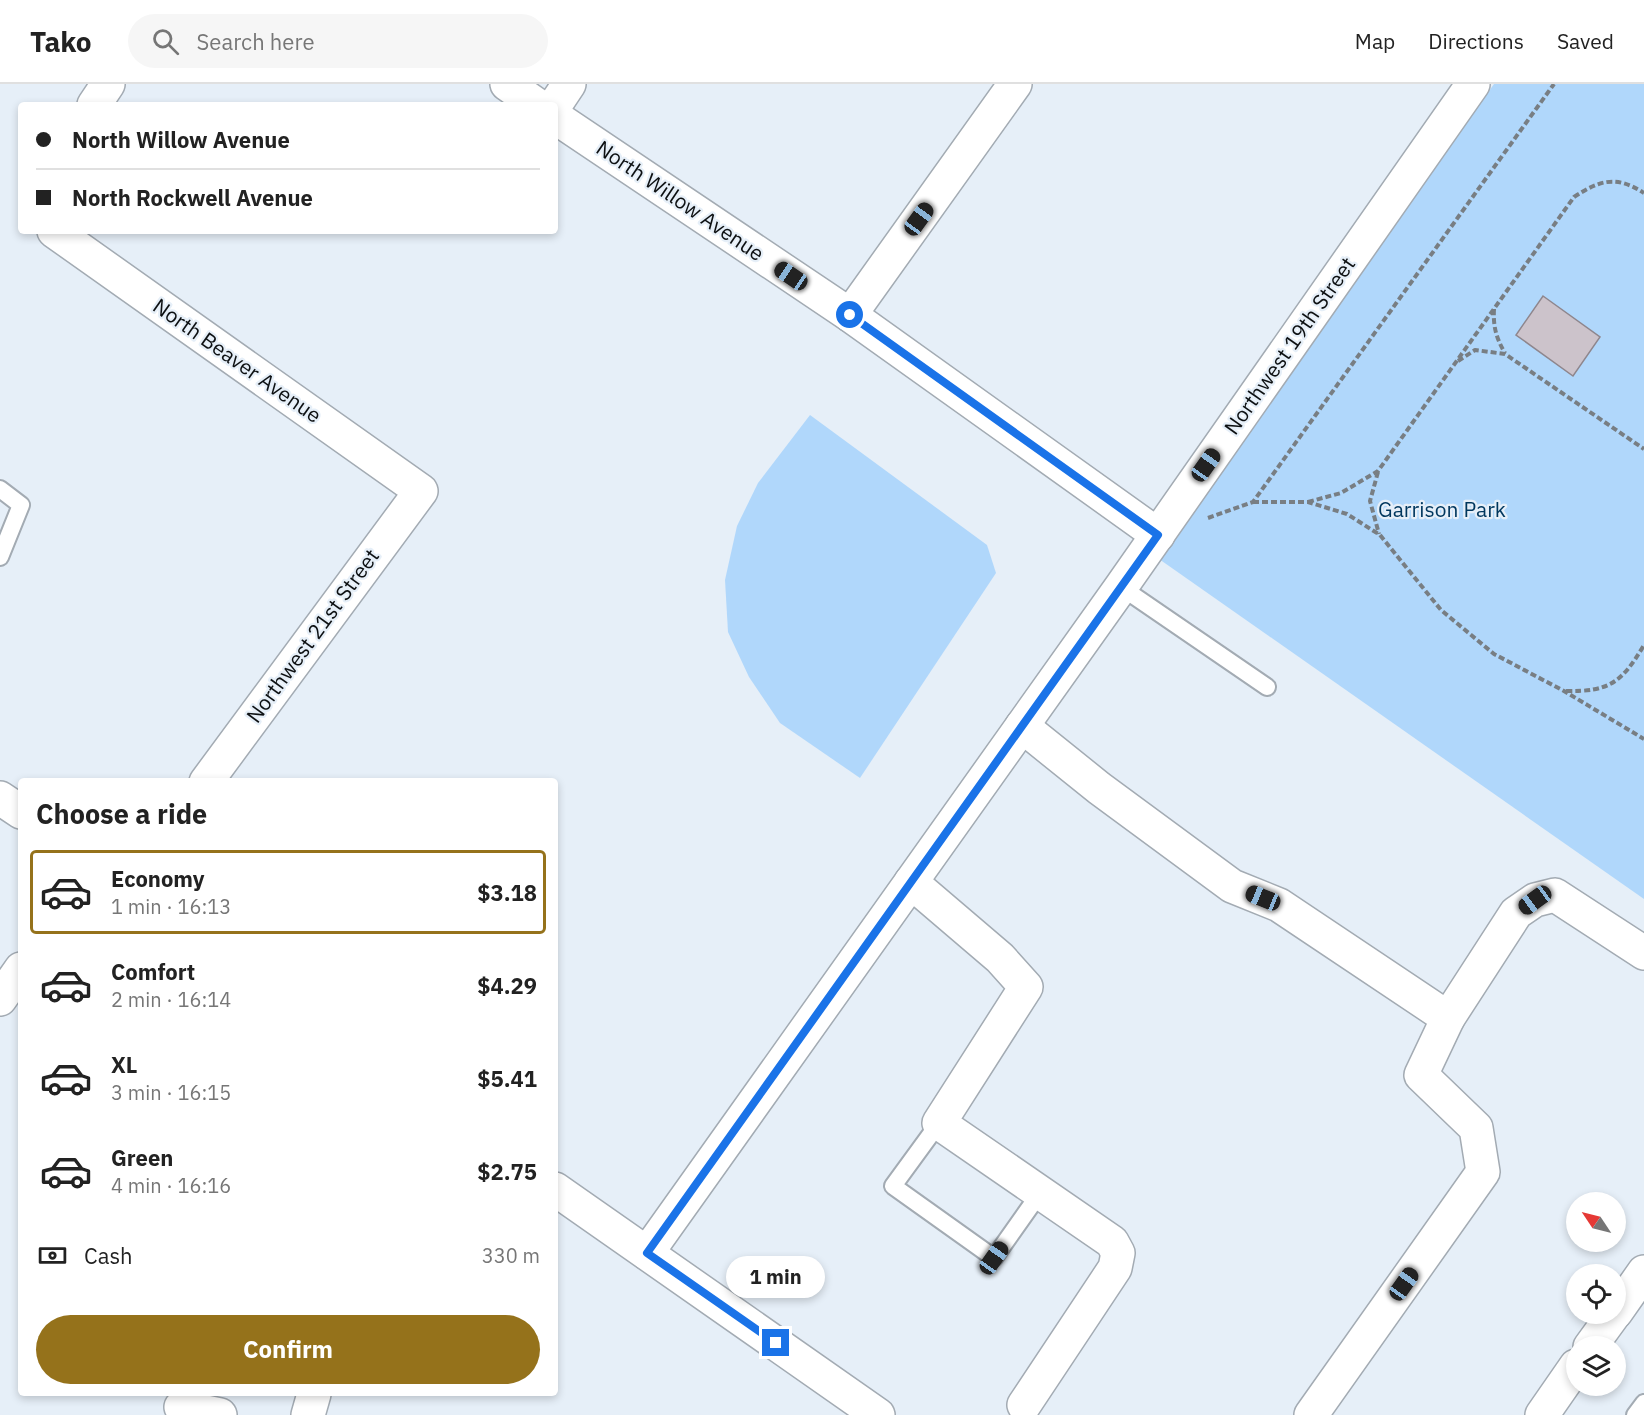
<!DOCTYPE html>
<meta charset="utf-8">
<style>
:root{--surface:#fff;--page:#f6f6f6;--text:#222;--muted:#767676;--line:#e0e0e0;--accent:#95721b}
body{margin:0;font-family:"IBM Plex Sans",sans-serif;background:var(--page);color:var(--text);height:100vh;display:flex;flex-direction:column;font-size:22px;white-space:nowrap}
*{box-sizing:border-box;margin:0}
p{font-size:20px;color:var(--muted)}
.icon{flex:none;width:33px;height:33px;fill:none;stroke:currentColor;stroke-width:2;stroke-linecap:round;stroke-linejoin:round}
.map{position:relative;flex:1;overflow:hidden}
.sheet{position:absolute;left:18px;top:694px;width:540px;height:618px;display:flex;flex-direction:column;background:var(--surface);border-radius:6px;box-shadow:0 3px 9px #0003}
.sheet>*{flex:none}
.hud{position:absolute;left:18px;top:18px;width:540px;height:132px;border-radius:6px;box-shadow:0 3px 9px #0003;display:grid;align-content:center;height:132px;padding:0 18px;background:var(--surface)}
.needle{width:39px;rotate:305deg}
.tools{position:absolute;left:1566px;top:1108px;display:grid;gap:12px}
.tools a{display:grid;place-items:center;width:60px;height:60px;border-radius:50%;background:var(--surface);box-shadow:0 3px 9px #0003;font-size:30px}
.end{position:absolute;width:27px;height:27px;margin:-14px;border:8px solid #1a73e8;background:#fff;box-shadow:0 0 0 3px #fff}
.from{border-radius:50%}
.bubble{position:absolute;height:42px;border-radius:21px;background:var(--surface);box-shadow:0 3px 9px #0003;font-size:20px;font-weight:700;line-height:42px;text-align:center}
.car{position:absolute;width:18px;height:36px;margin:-18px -9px;border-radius:8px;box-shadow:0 0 4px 2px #0007;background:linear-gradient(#222 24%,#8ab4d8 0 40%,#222 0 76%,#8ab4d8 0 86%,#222 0)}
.hud b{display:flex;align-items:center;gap:21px;height:57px;font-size:22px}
.hud b+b{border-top:2px solid var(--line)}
.hud i{width:15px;height:15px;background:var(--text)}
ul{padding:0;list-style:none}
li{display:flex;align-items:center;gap:18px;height:84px;margin:0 12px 9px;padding:0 6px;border:3px solid transparent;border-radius:6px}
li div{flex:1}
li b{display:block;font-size:22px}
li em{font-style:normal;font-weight:700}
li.selected{border-color:var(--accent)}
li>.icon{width:54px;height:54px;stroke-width:1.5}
h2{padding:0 18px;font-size:27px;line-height:72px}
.pay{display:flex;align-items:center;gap:15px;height:66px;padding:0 18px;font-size:22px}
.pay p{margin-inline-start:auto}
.cta{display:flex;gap:12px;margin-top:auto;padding:12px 18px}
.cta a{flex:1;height:69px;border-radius:36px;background:var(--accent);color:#fff;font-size:24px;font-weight:700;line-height:69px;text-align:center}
header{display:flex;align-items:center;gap:36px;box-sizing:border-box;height:84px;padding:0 30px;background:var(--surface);border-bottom:2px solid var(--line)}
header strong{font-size:28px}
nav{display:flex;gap:33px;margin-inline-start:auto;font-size:21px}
.search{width:420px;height:54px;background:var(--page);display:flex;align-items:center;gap:15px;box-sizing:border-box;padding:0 21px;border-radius:33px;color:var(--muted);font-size:22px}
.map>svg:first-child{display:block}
.green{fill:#b0d7fb}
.building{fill:#ccc3cb;stroke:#8e868d;stroke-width:1.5}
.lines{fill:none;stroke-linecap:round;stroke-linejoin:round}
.service-casing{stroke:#a3abb3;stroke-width:20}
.minor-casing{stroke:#a3abb3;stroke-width:36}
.secondary-casing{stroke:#a3abb3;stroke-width:36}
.path{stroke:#787e83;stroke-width:4;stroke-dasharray:6 3;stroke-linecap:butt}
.service{stroke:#fff;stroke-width:16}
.minor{stroke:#fff;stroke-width:33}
.secondary{stroke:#fff;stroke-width:33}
.route{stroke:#1a73e8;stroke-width:8}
.labels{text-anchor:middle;stroke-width:4.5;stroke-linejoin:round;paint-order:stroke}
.street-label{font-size:21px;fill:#0d1012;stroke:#e6eff8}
.park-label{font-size:21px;fill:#00375e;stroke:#e6eff8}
</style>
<header>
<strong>Tako</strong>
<div class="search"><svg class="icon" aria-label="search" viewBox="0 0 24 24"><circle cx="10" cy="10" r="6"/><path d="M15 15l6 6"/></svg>Search here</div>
<nav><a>Map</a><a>Directions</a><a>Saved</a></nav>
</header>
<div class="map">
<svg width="1644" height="1331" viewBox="0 0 1644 1331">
<rect width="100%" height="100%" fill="#e6eff8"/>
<g class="green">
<path d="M1494,0H1644V815L1159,475Z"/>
<path d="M810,331L987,461L996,489L860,694L780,639L749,593L728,548L725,496L737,442L758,399Z"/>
</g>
<path class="building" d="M1543,212L1600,253L1573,292L1516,251Z"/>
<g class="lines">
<defs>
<g id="service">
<path d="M0,405L21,421L0,473"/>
<path d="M1121,503L1267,603"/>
<path d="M939,1039L893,1102L994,1174L1040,1109"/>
<path d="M1635,1331L1644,1319"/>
</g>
<g id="minor">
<path d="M507,0L537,21"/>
<path d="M94,21L108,0"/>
<path d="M555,21L569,0"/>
<path d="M555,33L850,231L1158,451"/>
<path d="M54,147L421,407L206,698"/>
<path d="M850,231L1015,0"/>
<path d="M1022,642L1099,704L1232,802L1279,821L1448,934L1516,829L1535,816L1555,811L1644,869"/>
<path d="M911,798L1000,874L1026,903L939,1039L1112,1158L1118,1169L1115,1184L1024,1321"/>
<path d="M0,915L21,885"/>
<path d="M647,1169L1121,503L1473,0"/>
<path d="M1616,1228L1644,1188"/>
<path d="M1590,1263L1614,1230"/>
<path d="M181,1323L220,1331"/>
<path d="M308,1331L314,1310"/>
<path d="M1311,1331L1483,1088L1476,1044L1421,991L1448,934"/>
<path d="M1542,1331L1576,1282"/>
</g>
<g id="secondary">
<path d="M0,714L21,728"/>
<path d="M555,1105L878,1331"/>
</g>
</defs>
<use href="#service" class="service-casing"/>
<use href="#minor" class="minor-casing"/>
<use href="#secondary" class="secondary-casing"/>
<g class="path">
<path d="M1494,225C1493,242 1496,254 1505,269"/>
<path d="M1458,277L1475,266L1505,270L1644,365"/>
<path d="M1378,388L1370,417L1379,450"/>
<path d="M1253,418H1308L1347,430L1380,451L1441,526L1494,570L1564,607L1644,655"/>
<path d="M1308,418L1341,409L1378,387L1574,113C1600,96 1616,91 1644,109"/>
<path d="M1208,434L1253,418L1554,0"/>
<path d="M1566,607C1610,608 1622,598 1644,561"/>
</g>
<use href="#service" class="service"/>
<use href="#minor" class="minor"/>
<use href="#secondary" class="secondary"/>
</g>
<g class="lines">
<path class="route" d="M776,1259L647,1169L1158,451L850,231"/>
</g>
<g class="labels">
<g class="street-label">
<text transform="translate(680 117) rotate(34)" y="7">North Willow Avenue</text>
<text transform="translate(1290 262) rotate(-55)" y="7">Northwest 19th Street</text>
<text transform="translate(237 277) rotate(35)" y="7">North Beaver Avenue</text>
<text transform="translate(313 552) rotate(-54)" y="7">Northwest 21st Street</text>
</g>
<g class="park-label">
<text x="1442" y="433">Garrison Park</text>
</g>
</g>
</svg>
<div class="tools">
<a><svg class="needle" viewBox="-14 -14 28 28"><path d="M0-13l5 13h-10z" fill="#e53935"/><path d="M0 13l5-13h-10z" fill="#767676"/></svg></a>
<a><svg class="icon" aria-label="locate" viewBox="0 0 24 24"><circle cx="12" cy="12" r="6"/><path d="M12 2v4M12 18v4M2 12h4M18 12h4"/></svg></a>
<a><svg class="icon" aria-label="layers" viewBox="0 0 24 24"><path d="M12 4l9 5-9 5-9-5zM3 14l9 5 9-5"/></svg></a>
</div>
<i class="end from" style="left:850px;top:231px"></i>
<i class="end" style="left:776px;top:1259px"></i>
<div class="bubble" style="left:726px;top:1172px;width:99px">1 min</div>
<i class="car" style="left:919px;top:135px;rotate:36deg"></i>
<i class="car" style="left:791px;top:192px;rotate:304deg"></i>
<i class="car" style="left:1206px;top:381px;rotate:35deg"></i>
<i class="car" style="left:1263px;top:814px;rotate:292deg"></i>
<i class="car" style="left:1535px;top:816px;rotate:234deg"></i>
<i class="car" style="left:994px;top:1174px;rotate:35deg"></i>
<i class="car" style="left:1404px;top:1200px;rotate:35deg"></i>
<div class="hud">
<b><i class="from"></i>North Willow Avenue</b>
<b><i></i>North Rockwell Avenue</b>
</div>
<section class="sheet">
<h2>Choose a ride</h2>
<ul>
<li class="selected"><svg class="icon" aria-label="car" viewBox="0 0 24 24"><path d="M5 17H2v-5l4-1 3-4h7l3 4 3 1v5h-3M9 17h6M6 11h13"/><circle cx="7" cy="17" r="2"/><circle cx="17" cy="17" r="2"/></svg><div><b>Economy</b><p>1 min · 16:13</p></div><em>$3.18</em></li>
<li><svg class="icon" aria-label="car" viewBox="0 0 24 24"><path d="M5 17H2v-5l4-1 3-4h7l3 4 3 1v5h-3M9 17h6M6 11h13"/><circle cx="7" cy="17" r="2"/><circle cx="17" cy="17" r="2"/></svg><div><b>Comfort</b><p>2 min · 16:14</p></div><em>$4.29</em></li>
<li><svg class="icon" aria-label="car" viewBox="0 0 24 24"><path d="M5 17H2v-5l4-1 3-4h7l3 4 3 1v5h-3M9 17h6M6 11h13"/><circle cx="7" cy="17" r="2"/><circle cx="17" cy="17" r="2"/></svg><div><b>XL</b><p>3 min · 16:15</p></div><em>$5.41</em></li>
<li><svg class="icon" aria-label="car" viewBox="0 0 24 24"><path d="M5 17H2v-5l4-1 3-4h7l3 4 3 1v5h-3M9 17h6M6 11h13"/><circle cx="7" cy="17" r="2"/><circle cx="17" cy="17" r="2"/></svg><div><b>Green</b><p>4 min · 16:16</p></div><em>$2.75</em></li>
</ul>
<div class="pay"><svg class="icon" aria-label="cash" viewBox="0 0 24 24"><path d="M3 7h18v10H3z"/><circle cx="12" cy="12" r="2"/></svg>Cash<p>330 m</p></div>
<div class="cta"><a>Confirm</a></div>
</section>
</div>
